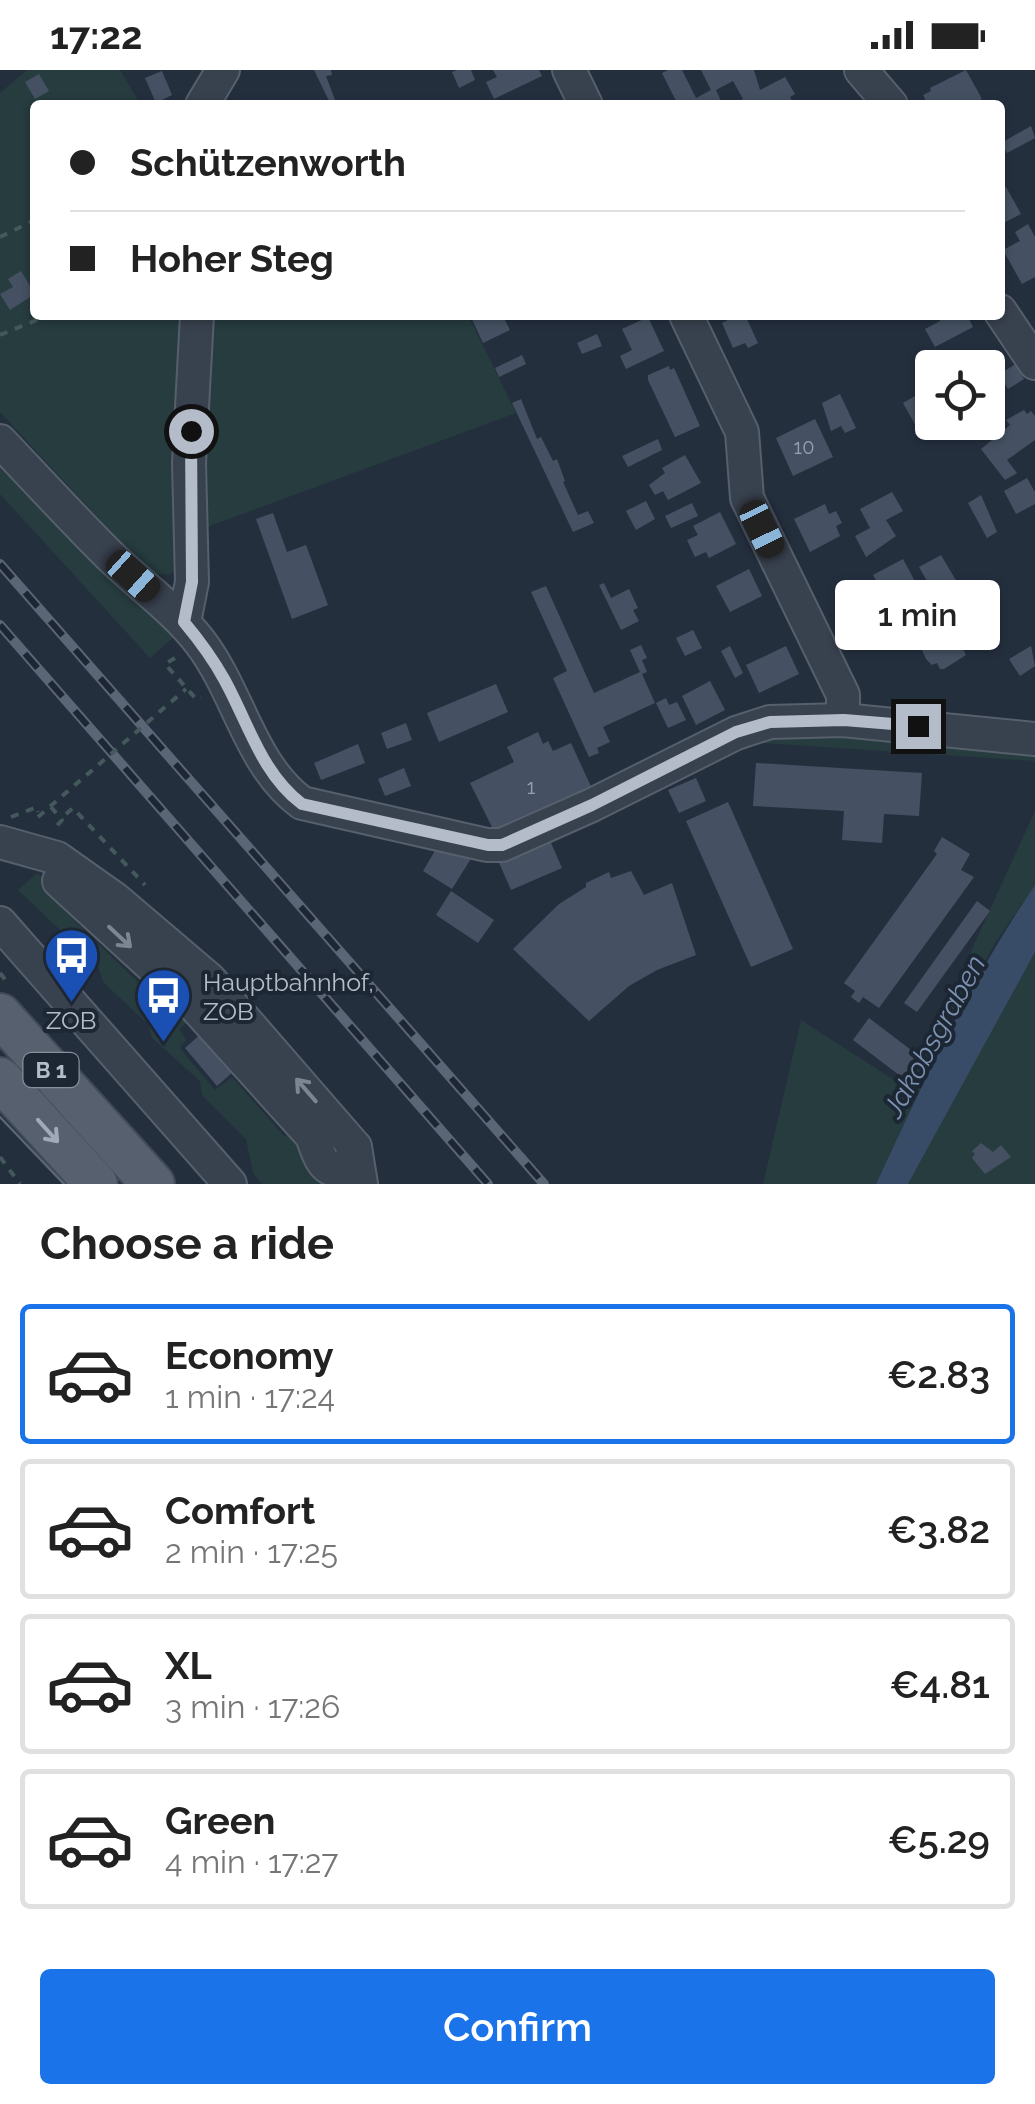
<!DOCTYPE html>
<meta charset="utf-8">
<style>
:root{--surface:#fff;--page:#f6f6f6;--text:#222;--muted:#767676;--line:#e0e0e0;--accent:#1a73e8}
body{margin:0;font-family:Raleway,sans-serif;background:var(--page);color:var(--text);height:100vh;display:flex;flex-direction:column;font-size:38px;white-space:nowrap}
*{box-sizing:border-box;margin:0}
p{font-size:32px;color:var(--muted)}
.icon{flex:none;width:55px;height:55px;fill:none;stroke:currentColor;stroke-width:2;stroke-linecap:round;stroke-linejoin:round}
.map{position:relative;height:1114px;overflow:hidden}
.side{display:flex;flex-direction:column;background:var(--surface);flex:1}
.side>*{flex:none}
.top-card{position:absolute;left:30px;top:30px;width:975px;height:220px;border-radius:10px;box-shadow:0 2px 8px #0004;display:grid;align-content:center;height:220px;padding:0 40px;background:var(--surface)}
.buttons{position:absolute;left:915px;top:280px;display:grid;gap:20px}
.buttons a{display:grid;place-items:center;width:90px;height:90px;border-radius:10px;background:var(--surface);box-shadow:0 2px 8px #0004;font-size:50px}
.end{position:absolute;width:45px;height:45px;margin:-22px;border:12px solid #b4bcc9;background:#111;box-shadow:0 0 0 5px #111}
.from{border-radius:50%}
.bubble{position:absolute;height:70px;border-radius:10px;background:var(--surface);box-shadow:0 2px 8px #0004;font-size:32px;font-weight:600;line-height:70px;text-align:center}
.car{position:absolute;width:30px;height:60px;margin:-30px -15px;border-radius:12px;box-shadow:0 0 8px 2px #0007;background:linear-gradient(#222 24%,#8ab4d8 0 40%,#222 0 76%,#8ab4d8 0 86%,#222 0)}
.top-card b{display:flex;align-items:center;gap:35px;height:95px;font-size:38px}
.top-card b+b{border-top:2px solid var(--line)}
.top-card i{width:25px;height:25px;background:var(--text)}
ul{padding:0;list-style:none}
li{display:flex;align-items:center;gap:30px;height:140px;margin:0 20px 15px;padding:0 20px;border:5px solid var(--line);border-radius:10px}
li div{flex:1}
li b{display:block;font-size:38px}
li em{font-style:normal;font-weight:600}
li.current{border-color:var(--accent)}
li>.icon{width:90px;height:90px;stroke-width:1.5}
h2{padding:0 40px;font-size:45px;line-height:120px}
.button{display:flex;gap:20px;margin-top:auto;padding:20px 40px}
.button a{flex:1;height:115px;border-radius:10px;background:var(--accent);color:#fff;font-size:40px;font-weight:600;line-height:115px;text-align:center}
.status{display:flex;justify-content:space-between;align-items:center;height:70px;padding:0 50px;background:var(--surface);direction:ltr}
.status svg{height:28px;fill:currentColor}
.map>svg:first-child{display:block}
.green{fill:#263c3f}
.water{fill:#394c67}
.building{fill:#455162}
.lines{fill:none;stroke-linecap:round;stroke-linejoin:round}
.minor-casing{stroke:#565f6c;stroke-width:36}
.major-casing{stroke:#414a57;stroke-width:46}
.path{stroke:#44595c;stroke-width:4;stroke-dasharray:8 8;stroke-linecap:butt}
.minor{stroke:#38414e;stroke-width:32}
.major{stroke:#56606e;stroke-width:42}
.tram{stroke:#5a6575;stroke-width:2.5}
.rail-casing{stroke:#5a6575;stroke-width:10}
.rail{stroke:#1d2633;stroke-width:6;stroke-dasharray:19;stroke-linecap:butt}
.path-bridge{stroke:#44595c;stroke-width:4;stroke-dasharray:8 8;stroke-linecap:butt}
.oneway{stroke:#7c8592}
.oneway2{stroke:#a1aab7}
.route{stroke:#b4bcc9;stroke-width:12}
.labels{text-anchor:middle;stroke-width:8;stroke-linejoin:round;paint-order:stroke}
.number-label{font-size:20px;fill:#98a1af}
.shield{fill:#1d2633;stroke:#878f9c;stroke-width:2.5}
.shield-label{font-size:22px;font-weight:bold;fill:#b4bcc9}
.poi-label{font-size:25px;fill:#b4bcc9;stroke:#1d2633;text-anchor:start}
.water-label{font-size:28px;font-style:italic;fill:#7c92b1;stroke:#1d2633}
</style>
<div class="status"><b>17:22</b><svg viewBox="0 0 49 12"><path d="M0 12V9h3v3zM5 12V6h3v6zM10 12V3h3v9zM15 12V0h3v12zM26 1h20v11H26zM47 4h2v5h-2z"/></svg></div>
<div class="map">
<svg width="1035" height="1114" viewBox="0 0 1035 1114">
<rect width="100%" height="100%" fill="#242f3e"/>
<g class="green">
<path d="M27,0H120L141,35H35V245H190L181,496L168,505L149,503L0,342V23Z"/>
<path d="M211,245H468L516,343L207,457L202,443Z"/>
<path d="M0,383L174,567L150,588L0,424Z"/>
<path d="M828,663L1035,679V691L762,673L737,676L767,668Z"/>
<path d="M1035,741V815L995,873L946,964L876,1114H763L801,950L908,1019Z"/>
<path d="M37,803L75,831V851L175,948L183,942L195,945L179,959L186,970L180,978L215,1020L232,1007L285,1067L292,1052L352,1114H262L253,1103L246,1069L202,1025L200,1011L152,968L148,954L103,912L98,896L18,820Z"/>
<path d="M1035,882V1114H908L1029,891Z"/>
</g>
<path class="water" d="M1035,815V882L908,1114H876C924,1011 971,909 1035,815Z"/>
<g class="building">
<path d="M314,0H331L332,5L326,6L337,35H331Z"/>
<path d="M457,0H471L475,10L459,18L452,2Z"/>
<path d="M493,0H539L542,6L494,29L486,12L497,7Z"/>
<path d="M668,0H682L696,28L711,20L701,0H754L760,20L785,7L795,24L790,27L794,35H772L770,30L761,35H731L743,29L733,11L716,20L723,35H678L662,3Z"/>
<path d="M966,0L982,29L970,35H928L923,25L931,21L930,18Z"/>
<path d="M162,1L172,25L156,33L145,8Z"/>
<path d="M39,4L49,21L35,29L25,12Z"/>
<path d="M1031,56L1035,68L1007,83L1001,73Z"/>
<path d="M1006,117L1021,144L1000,155V120Z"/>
<path d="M1028,154L1035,167V207L1022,214L1003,180L1020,171L1015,162Z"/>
<path d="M21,201L35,224L10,240L0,224L13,217L8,209Z"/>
<path d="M470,245H494L497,250L503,246L510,260L483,273Z"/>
<path d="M737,245H745L758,273L748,278L745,273L733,278L722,253Z"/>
<path d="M942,245H967L973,257L935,277L925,259L940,251L938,247Z"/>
<path d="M648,247L664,281L626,299L620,286L632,280L622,259Z"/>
<path d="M597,264L602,276L582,284L577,273Z"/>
<path d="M522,285L526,294L499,307L495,298Z"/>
<path d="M1016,294L1024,309L1008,319L999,304Z"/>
<path d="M669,296L670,300L674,298L700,356L675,367L648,310V305Z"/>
<path d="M932,316V350L917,358L903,333Z"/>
<path d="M840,324L856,358L845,363L841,356L831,361L822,333Z"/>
<path d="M521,329L537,369L541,367L553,391L557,389L565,411L563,412L578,445L588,441L594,453L573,462L512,333Z"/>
<path d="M1024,340L1027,344L1031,341L1035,346V370L1007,390L1017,403L1005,410L981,379L1010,355L1006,350Z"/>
<path d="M815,349L833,387L793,406L776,368Z"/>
<path d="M658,369L662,380L628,397L622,386Z"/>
<path d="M685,385L701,413L668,430L663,421L655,425L649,415L665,403L662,398Z"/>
<path d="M1027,408L1035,422V434L1016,444L1004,421Z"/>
<path d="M892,422L903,441L886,450L896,466L866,487L855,466L870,458L860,439Z"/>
<path d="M981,425L997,462L987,468L968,433Z"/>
<path d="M646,431L655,449L636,460L626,441Z"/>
<path d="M692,433L698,446L671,458L665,446Z"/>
<path d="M825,434L829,444L836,441L842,453L836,456L840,466L810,482L794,449Z"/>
<path d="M720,442L736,474L709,488L706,482L695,487L687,470L698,465L693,456Z"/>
<path d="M273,443L287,482L306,475L328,535L292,549L256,449Z"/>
<path d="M941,485L961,519L939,532L919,497Z"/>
<path d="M903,489L917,515L887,531L873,505Z"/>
<path d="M749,499L762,526L730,542L716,516Z"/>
<path d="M604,513L611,528L629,519L638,538L633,540L639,551L621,560L599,515Z"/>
<path d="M546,516L594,623L640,602L630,580L641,575L647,588L642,590L647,602L642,604L655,633L603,657L610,672L597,678L599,683L589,687L553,608L567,601L531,522Z"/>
<path d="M870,526L879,545L860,554L851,535Z"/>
<path d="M926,541L934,557L907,570L899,554Z"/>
<path d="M952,559L966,585L944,599H940L937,593L932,595L926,589L921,578Z"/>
<path d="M693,560L702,578L685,586L676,568Z"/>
<path d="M730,576L743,603L735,608L721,581Z"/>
<path d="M786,576L799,604L759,623L746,595Z"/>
<path d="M1031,576L1035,596L1020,606L1009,589Z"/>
<path d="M710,611L725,640L696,655L682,626Z"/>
<path d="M496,614L508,642L439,672L427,643Z"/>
<path d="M666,628L669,635L677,632L686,650L668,658L656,633Z"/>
<path d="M406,653L412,670L387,679L381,663Z"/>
<path d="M538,662L543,674L548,671L553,681L571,673L593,721L497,767L470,713L514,692L507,677Z"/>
<path d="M358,674L365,693L321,710L314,693Z"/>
<path d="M756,693L922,703L919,746L884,744L882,773L842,770L844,741L753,736Z"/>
<path d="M404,698L411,716L385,726L378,709Z"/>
<path d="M696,708L706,731L679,743L668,720Z"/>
<path d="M728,732L793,879L751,897L686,751Z"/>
<path d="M548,766L562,798L511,820L497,788Z"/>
<path d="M942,767L970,784L961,800L974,807L879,938L863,927L859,933L851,927L855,921L844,913L937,784L934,781Z"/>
<path d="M436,779L472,787L452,819L423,801Z"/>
<path d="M631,801L644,825L672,813L696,885L657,900L629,916L589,951L513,879L559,834L586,817V813L609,802L611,808Z"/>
<path d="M451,821L494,850L478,873L436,845Z"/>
<path d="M977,831L990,841L917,942L904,933Z"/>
<path d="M869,948L919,986L903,1008L853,970Z"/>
<path d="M202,963L234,1001L217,1016L185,978Z"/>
<path d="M981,1073L993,1082L1001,1075L1011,1087L985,1104L972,1088L975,1084L972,1081Z"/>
</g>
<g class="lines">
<defs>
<g id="minor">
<path d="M569,0L586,35"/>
<path d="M861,0L891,35"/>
<path d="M202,35L223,0"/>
<path d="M1000,241L1035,293"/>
<path d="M686,245L742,362L747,428L843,625V650"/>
<path d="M0,371C35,408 70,446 106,482C137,513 174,538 200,572C239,623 250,695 302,733L487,775H502L592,735L736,663L770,652L843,650L1035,669"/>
<path d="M184,552L192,512L189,393L197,245"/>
<path d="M0,772L57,788L115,829L210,910L355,1077L361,1114"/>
<path d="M59,811L191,932L312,1066C319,1085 324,1108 348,1097L355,1077"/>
<path d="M0,853L230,1114"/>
</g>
<g id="major">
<path d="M0,945L153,1114"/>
<path d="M0,1009L96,1114"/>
</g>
</defs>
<use href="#minor" class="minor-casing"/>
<use href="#major" class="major-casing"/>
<g class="path">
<path d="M0,167L35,150"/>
<path d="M0,265L49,245"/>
<path d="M175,588L165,594L197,630L201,628"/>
<path d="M51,737L62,750L54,759"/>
<path d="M66,744L73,738L145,815"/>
<path d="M11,747L37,737L38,742"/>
<path d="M0,903L7,912"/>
<path d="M0,1087L20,1114"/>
</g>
<use href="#minor" class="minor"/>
<use href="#major" class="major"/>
<path class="tram" d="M0,1047L64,1114"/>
<defs>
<g id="rail">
<path d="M0,494L544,1114"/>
<path d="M0,555L488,1114"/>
</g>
</defs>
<use href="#rail" class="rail-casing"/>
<use href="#rail" class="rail"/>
<path class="path-bridge" d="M38,747L186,619"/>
</g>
<defs><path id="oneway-shaft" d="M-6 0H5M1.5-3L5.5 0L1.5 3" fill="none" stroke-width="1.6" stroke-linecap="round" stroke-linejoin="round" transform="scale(2.5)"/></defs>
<g class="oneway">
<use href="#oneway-shaft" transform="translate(120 867) rotate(43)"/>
<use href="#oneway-shaft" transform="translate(306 1020) rotate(-131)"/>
</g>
<use class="oneway2" href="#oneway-shaft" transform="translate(48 1061) rotate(48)"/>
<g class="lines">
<path class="route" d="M191,361L192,512L184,552C199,570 213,589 224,609C248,652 261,703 302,734L488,775H502L592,735L736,662L770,652L844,650L918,656"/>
</g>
<defs>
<symbol id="bus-pin" viewBox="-11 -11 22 30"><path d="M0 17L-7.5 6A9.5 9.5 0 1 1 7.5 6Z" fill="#1a4fb4" stroke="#1d2633"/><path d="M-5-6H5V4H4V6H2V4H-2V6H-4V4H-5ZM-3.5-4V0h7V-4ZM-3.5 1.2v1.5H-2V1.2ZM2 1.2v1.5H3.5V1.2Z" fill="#fff"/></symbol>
</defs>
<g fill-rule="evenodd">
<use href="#bus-pin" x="40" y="854" width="63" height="86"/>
<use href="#bus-pin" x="132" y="894" width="63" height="86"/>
</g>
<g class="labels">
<g class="number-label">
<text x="804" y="384">10</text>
<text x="531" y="724">1</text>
</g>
<rect class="shield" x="23.5" y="983" width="55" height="34" rx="8"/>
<g class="shield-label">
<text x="51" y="1008">B 1</text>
</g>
<g class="poi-label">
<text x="203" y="921">Hauptbahnhof,<tspan x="203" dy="29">ZOB</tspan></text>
<text x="71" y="959" text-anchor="middle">ZOB</text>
</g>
<g class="water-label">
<text transform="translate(934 966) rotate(-61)" y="10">Jakobsgraben</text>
</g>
</g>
</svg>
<div class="buttons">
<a><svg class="icon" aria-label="locate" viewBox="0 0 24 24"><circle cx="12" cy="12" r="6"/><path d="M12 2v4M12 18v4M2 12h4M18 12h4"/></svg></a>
</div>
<i class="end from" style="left:191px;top:361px"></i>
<i class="end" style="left:918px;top:656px"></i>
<div class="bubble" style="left:835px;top:510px;width:165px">1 min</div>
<i class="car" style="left:762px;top:459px;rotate:154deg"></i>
<i class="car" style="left:133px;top:506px;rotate:132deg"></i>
<div class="top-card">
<b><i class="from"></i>Schützenworth</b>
<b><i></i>Hoher Steg</b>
</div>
</div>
<section class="side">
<h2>Choose a ride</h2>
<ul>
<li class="current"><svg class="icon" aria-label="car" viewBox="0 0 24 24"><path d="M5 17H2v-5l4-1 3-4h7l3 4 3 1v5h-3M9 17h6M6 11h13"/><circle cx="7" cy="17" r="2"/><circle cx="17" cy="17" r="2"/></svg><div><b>Economy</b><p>1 min · 17:24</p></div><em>€2.83</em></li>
<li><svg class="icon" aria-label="car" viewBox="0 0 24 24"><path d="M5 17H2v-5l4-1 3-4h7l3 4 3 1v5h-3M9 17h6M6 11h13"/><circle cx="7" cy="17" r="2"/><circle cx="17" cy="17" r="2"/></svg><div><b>Comfort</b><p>2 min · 17:25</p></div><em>€3.82</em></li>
<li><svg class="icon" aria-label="car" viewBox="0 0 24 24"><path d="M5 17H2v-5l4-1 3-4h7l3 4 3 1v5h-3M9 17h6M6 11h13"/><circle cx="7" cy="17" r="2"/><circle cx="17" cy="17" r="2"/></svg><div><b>XL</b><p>3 min · 17:26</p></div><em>€4.81</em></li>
<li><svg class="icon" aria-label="car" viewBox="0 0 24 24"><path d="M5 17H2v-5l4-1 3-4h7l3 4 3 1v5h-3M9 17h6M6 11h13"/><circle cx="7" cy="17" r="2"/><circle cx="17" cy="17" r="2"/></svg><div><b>Green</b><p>4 min · 17:27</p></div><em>€5.29</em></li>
</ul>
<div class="button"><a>Confirm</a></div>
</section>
